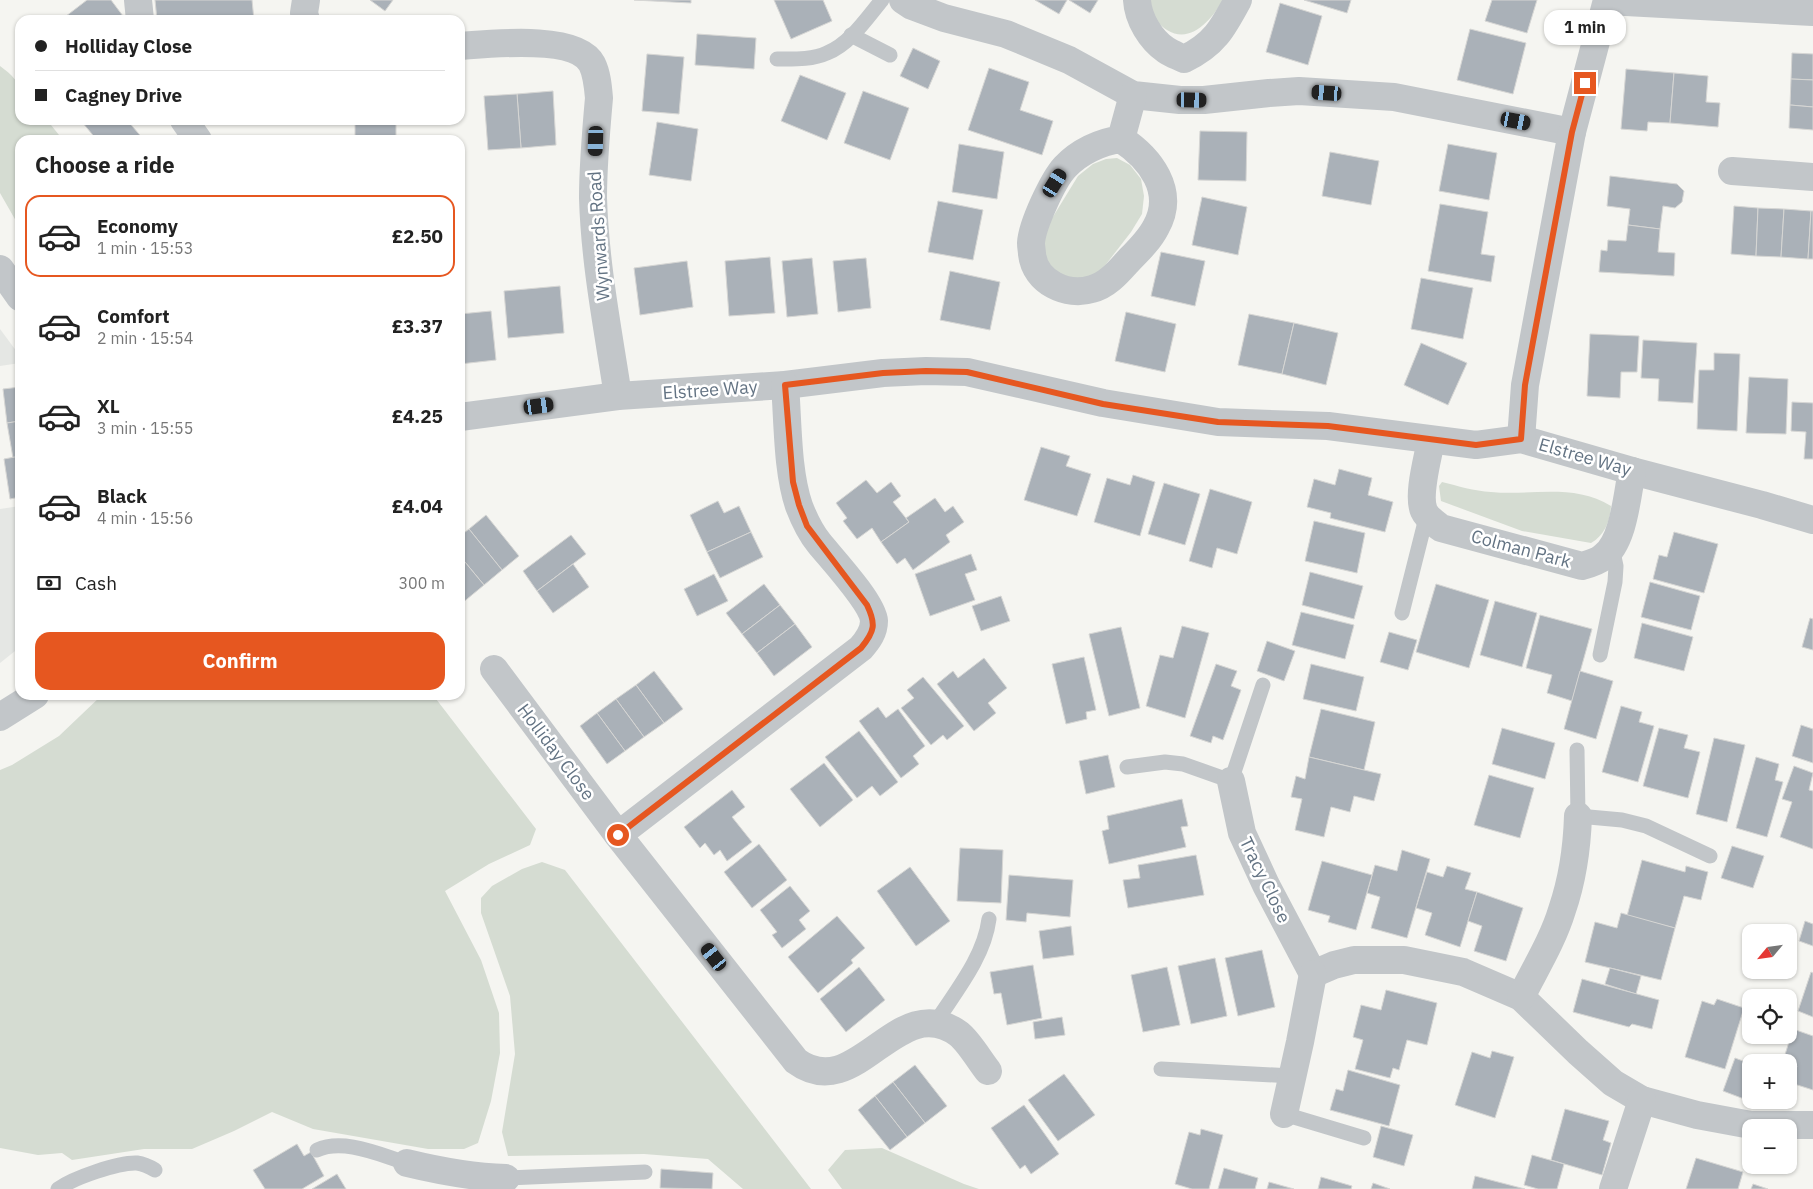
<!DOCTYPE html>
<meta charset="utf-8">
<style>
:root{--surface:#fff;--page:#f6f6f6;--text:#222;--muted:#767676;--line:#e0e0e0;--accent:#e65720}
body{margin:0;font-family:"IBM Plex Sans",sans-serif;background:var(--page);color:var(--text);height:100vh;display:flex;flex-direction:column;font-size:19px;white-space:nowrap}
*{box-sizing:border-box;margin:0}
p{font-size:16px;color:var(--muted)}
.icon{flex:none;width:28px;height:28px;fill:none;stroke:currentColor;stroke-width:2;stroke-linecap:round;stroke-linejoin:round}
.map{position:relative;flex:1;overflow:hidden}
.side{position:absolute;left:15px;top:135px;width:450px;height:565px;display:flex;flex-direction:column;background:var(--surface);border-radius:15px;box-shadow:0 1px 4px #0004}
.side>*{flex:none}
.banner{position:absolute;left:15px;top:15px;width:450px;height:110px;border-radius:15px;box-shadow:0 1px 4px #0004;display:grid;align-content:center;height:110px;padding:0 20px;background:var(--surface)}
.needle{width:32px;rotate:241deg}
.fabs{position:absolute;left:1742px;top:924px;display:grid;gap:10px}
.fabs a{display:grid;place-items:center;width:55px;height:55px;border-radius:10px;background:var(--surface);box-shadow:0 1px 4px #0004;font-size:25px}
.end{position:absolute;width:22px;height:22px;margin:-11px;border:6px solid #e65720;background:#fff;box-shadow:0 0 0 2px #fff}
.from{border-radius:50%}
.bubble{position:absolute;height:35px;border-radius:15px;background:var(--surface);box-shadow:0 1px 4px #0004;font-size:16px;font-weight:700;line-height:35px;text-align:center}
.car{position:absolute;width:15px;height:30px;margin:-15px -8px;border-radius:6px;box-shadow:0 0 4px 1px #0007;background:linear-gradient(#222 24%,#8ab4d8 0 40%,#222 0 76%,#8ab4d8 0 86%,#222 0)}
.banner b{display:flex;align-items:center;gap:18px;height:48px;font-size:19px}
.banner b+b{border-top:1px solid var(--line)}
.banner i{width:12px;height:12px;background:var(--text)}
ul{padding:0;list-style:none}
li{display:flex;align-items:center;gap:15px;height:82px;margin:0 10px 8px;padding:0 10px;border:2px solid transparent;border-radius:15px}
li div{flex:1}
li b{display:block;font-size:19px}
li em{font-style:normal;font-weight:700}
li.on{border-color:var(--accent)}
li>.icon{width:45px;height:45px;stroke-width:1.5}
h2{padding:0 20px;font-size:22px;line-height:60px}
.pay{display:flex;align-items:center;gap:12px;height:55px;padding:0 20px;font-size:19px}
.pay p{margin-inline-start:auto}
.action{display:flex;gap:10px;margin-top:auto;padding:10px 20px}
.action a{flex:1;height:58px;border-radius:15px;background:var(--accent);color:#fff;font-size:20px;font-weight:700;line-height:58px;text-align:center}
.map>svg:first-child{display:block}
.built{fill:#e5e7e4}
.green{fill:#d5dcd2}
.building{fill:#aab1b8;stroke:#d6d6d4}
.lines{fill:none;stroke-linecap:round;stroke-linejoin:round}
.lane{stroke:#c2c6c9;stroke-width:15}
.street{stroke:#c2c6c9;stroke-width:28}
.route{stroke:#e65720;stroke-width:6}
.labels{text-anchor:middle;stroke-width:5;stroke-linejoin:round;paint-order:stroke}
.street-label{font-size:18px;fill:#637383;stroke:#fff}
</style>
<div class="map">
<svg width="1813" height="1189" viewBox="0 0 1813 1189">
<rect width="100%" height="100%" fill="#f5f5f1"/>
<g class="built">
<path d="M0,329L20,356V363L0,366Z"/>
<path d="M20,506V647L0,663V509Z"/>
</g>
<g class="green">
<path d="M1149,0H1223C1212,19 1191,45 1167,30C1162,27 1156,21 1153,16C1151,11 1150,5 1149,0Z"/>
<path d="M0,66C26,85 20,91 20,120H47L63,140H20V228L0,193Z"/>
<path d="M1117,158L1130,165L1141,179L1144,196L1142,214L1131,232L1100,272L1086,280L1069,278L1055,271L1046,261L1043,233L1078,176L1093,164L1106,159Z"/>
<path d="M1442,482C1458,486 1474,491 1491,492C1531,496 1574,483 1611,506C1610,521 1605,535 1591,543L1522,531L1441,501L1439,486Z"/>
<path d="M102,695H433L536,829L530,845L489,864L445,891L481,960L499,1013L500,1053L491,1101L478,1143L464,1149H428L313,1129L272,1112L234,1131L192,1149H144L72,1160L62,1153L38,1155L0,1148V770L12,765L59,736Z"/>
<path d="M542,862L565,870L811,1189H743L708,1159L644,1154L508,1156L502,1132L515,1054L510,996L481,913V898L492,886L522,869Z"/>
<path d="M882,1148L964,1184L979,1189H842L828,1170L845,1150Z"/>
</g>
<g class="building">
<path d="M87,0H111L126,20H61Z"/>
<path d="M155,0H252L254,20H157Z"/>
<path d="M370,0H393L385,11Z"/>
<path d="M634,0H691V3Z"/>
<path d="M774,0H823L832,21L791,39Z"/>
<path d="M1035,0H1067L1059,14Z"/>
<path d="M1069,0H1098L1090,13Z"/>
<path d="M1304,0H1351L1347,13Z"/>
<path d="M1492,0H1537L1527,33L1485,21Z"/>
<path d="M1280,3L1322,16L1308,65L1266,52Z"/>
<path d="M1470,29L1526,43L1513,94L1457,80Z"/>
<path d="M697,34L756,38L754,69L695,65Z"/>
<path d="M913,48L940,61L928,89L900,76Z"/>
<path d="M1792,53L1813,54V80L1791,79Z"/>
<path d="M647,54L684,57L679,114L642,111Z"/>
<path d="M989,68L1029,82L1020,110L1053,121L1042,155L968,130Z"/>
<path d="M1626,69L1674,73L1670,123L1648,122L1647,131L1621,129Z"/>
<path d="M1674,73L1708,76L1706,102L1720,103L1718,127L1670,123Z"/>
<path d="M800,75L846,93L827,140L781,121Z"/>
<path d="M1791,79L1813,80V107L1790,105Z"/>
<path d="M553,91L556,145L521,148L517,94Z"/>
<path d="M863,91L909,108L890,160L844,143Z"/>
<path d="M517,94L521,148L488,150L484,96Z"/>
<path d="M1790,105L1813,107V130L1789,128Z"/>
<path d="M85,120H127L144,140H97L82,122Z"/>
<path d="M355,120H396V140L355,139Z"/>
<path d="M657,122L698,129L691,181L649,175Z"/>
<path d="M1200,131L1247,132L1246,181L1198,180Z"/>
<path d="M959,144L1004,152L997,199L952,192Z"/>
<path d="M1448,144L1497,153L1489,200L1439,191Z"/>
<path d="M1330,152L1379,161L1371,205L1322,196Z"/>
<path d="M1610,176L1677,184L1684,191L1682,202L1675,208L1663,206L1660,229L1628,225L1630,209L1607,206Z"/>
<path d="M1202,197L1247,207L1238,255L1192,245Z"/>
<path d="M938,201L983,210L973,260L928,252Z"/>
<path d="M1440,204L1488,212L1481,254L1495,256L1491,282L1428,271Z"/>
<path d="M1734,206L1758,208L1756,256L1731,254Z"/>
<path d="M1758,208L1784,209L1781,257L1756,256Z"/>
<path d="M1784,209L1811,211L1808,259L1781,257Z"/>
<path d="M1811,211H1813V259H1808Z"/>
<path d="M1628,225L1660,229L1658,252L1675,253L1674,276L1599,272L1601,250L1607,251L1608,240L1626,241Z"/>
<path d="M1161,252L1205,261L1195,306L1151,296Z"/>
<path d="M770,257L775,313L729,316L725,261Z"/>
<path d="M812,258L818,314L787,317L782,261Z"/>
<path d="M866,258L871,308L838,312L833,261Z"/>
<path d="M687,261L693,307L640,315L634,268Z"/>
<path d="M950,271L1000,282L990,330L940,320Z"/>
<path d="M1421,278L1473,288L1463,339L1411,329Z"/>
<path d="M560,286L564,333L508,338L504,291Z"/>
<path d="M491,311L496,360L460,364V314Z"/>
<path d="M1126,312L1176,324L1165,372L1115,361Z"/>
<path d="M1249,314L1294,323L1282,374L1238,365Z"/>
<path d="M1294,323L1338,333L1326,385L1282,374Z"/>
<path d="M1590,334L1639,336L1637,372H1621L1620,398L1587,396Z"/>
<path d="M1643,340L1697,343L1693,403L1658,401L1659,379L1641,378Z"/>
<path d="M1421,343L1467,363L1448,405L1404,385Z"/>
<path d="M1714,353L1740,354L1737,431L1697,429L1699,370H1714Z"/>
<path d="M1749,377L1788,379L1786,434L1746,433Z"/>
<path d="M20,387V421L7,423L3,389Z"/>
<path d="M1792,402L1813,403V459H1804L1806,432L1791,431Z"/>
<path d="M20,421V456L13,458L7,423Z"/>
<path d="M1041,447L1070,456L1066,466L1091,474L1077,516L1024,500Z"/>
<path d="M20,456V497L10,499L4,459Z"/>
<path d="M1339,469L1372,478L1368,495L1393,502L1385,532L1330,518L1331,513L1307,507L1314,479L1335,485Z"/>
<path d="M1133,475L1155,482L1140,536L1094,522L1107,478L1130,485Z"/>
<path d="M866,480L877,493L891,482L901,496L893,502L909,522L881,542L872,528L857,539L843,521L847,518L836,503Z"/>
<path d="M1164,483L1200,494L1185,545L1148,534Z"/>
<path d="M1210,489L1252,502L1237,554L1217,548L1212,568L1189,561Z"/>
<path d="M935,498L945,512L953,506L964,522L946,535L950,542L913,570L905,558L897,564L881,542L909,522L906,518Z"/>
<path d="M718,501L724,513L739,506L751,532L707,552L690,515Z"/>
<path d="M486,515L519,556L502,570L469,529Z"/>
<path d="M1314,521L1365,533L1357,573L1305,561Z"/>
<path d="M469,529L502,570L484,585L460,556V536Z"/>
<path d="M751,532L763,557L720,578L707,552Z"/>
<path d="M1674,532L1718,544L1704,593L1653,579L1659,555L1667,557Z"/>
<path d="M571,535L586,554L537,591L523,571Z"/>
<path d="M971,554L977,570L965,574L975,600L930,616L915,574Z"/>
<path d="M460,556L484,585L461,604L460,603Z"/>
<path d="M573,564L589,587L553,613L537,591Z"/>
<path d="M1310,572L1363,586L1354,619L1302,605Z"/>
<path d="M714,574L728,601L697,616L684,589Z"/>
<path d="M1650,582L1700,596L1691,630L1641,617Z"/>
<path d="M764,584L780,605L742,634L726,613Z"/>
<path d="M1436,584L1489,600L1469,668L1416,652Z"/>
<path d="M1001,596L1010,621L981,631L972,606Z"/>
<path d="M1495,601L1537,613L1522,667L1480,655Z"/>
<path d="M780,605L795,624L757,653L742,634Z"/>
<path d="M1301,612L1354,625L1345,659L1292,645Z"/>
<path d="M1540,615L1592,629L1572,701L1547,693L1552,675L1526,668Z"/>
<path d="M1810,618L1813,619V650L1802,647Z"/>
<path d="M1642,623L1693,637L1684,671L1634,658Z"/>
<path d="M795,624L812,647L774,676L757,653Z"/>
<path d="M1182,626L1209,633L1185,718L1146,706L1160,655L1173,658Z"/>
<path d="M1121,627L1140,708L1109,716L1089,634Z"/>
<path d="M1389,632L1417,640L1408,670L1380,662Z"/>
<path d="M1267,641L1295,651L1284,681L1257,671Z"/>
<path d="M1084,657L1096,710L1086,712L1087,719L1066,724L1052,664Z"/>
<path d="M984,658L1007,688L988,703L996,713L974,731L937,684L953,671L958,678Z"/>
<path d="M1216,664L1237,671L1231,686L1241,690L1223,740L1213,736L1211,743L1190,736Z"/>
<path d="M1311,664L1364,677L1356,711L1303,699Z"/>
<path d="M654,671L683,709L664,723L636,685Z"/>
<path d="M1580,671L1613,681L1596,739L1564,729Z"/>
<path d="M923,677L964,726L947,740L943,735L931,745L901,708L914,698L907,690Z"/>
<path d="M636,685L664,723L644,737L616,699Z"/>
<path d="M616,699L644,737L625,751L597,713Z"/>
<path d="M1621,706L1642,712L1639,722L1654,726L1638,782L1602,772Z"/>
<path d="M878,707L886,718L898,709L925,746L913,756L919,764L901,778L859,721Z"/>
<path d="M1321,709L1375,722L1364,770L1309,757Z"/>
<path d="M597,713L625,751L607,764L580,726Z"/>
<path d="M1801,725L1813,729V763L1792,756Z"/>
<path d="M1502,728L1555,743L1545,779L1492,764Z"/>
<path d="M1659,728L1688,735L1684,748L1700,752L1688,798L1643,786Z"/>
<path d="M859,731L898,782L880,796L872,786L857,798L825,757Z"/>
<path d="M1714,738L1745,745L1727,822L1696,814Z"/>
<path d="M1108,755L1115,787L1086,794L1079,761Z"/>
<path d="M1309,757L1381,774L1374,801L1354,796L1350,812L1331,807L1324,837L1295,830L1302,799L1291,797L1296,776L1305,779Z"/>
<path d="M1756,757L1779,764L1775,780L1783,782L1767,837L1736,828Z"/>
<path d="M824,763L853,800L820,827L790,789Z"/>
<path d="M1794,766L1813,773L1809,790L1813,791V849L1780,837L1792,802L1782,799Z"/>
<path d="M1489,775L1534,788L1520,838L1474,825Z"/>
<path d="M732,790L745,807L732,817L752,842L727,861L720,850L714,855L705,843L700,848L684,827Z"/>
<path d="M1182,799L1188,826L1181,827L1186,847L1109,864L1102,831L1109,829L1107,816Z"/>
<path d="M759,844L787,880L752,908L724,872Z"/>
<path d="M1732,846L1764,856L1753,888L1721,878Z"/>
<path d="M960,848L1003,850L1001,903L957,901Z"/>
<path d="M1402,850L1430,859L1407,938L1371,928L1380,897L1367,893L1375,865L1397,871Z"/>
<path d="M1196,855L1204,895L1128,908L1123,880L1140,878L1138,865Z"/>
<path d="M1642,860L1685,872L1686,866L1708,872L1701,900L1684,896L1675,928L1627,916Z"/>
<path d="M1322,861L1372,875L1356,930L1328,922L1330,916L1308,910Z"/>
<path d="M1447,866L1471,873L1465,889L1477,892L1460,947L1425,935L1432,913L1416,908L1427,872L1443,877Z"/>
<path d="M910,867L950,921L916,946L877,891Z"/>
<path d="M1009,875L1073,880L1070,917L1027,913L1026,922L1006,920Z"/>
<path d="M790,886L810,911L799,920L806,929L782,948L772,935L777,932L760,910Z"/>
<path d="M1477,892L1523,908L1506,961L1474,951L1482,926L1468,921Z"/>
<path d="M1621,913L1675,928L1661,980L1585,962L1595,922L1617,928Z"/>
<path d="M837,916L865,948L851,960L853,963L818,993L788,957Z"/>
<path d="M1805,921L1813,924V946L1799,941Z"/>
<path d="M1071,926L1074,955L1043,959L1039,931Z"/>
<path d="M1262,950L1275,1007L1238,1016L1225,958Z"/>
<path d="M1215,958L1227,1016L1191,1024L1178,966Z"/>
<path d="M1033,965L1042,1018L1007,1025L1001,993L994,994L990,972Z"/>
<path d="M859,967L885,1000L846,1032L820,999Z"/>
<path d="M1167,967L1180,1025L1143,1032L1131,975Z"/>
<path d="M1610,968L1641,976L1636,994L1605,984Z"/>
<path d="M1811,972L1813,973V1017L1798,1011Z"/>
<path d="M1582,979L1659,1000L1652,1029L1632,1024L1629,1027L1573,1012Z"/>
<path d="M1386,990L1437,1003L1427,1045L1407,1040L1399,1070L1393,1068L1390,1078L1355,1069L1363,1040L1353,1037L1361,1005L1381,1010Z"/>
<path d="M1717,999L1744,1008L1725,1069L1685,1057L1702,1001L1714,1005Z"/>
<path d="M1062,1017L1065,1035L1035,1039L1033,1022Z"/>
<path d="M1793,1029L1813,1036V1090L1791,1083L1797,1066L1783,1061Z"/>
<path d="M1492,1051L1514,1057L1495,1118L1455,1105L1472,1052L1490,1058Z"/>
<path d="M1735,1058L1751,1064L1752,1102L1723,1091Z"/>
<path d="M915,1065L947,1106L925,1123L893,1082Z"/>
<path d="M1348,1070L1400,1085L1389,1126L1330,1110L1336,1089L1343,1091Z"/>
<path d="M1064,1074L1095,1115L1058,1141L1028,1100Z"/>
<path d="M893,1082L925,1123L907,1137L875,1096Z"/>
<path d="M875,1096L907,1137L890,1150L858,1110Z"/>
<path d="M1024,1105L1059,1154L1031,1174L1025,1165L1020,1169L991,1128Z"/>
<path d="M1565,1109L1609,1121L1603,1140L1611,1143L1602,1175L1551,1160Z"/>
<path d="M1381,1126L1413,1135L1404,1166L1373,1157Z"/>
<path d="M1201,1129L1223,1135L1209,1189H1192L1175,1184L1189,1132L1200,1135Z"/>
<path d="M297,1144L304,1156L311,1152L324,1176L302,1189H265L253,1170Z"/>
<path d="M1532,1155L1564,1164L1557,1189H1538L1524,1185Z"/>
<path d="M1696,1158L1743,1172L1738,1189H1686Z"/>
<path d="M1224,1168L1258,1178L1255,1189H1218Z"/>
<path d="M661,1169L713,1173L712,1189L660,1188Z"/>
<path d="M337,1174L346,1189H312Z"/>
<path d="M1475,1176L1525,1189H1472Z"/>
<path d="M1321,1177L1352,1186L1351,1189H1318Z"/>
<path d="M1269,1182L1294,1189H1267Z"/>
<path d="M1373,1183L1390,1189H1371Z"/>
<path d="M1753,1184L1768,1189H1751Z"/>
</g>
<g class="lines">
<g class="lane">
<path d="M851,35L890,55"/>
<path d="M777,59C793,59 812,60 827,53C850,44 867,18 882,0"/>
<path d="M1402,613L1427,514"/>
<path d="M1600,655L1615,582L1616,566L1612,547"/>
<path d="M1577,750L1578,816L1622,820L1646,826L1710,856"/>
<path d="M1127,767L1165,762L1183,764L1231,781L1263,685"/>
<path d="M934,1025C955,992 984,958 989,919"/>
<path d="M1161,1069L1292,1076"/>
<path d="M1284,1114L1364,1138"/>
<path d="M317,1150C344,1138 380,1155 407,1163"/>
<path d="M506,1178L645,1172"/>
<path d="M58,1189C73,1178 119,1162 137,1163C144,1164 150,1167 155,1170"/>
</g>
<g class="street">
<path d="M138,0L140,20"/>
<path d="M903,0L912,6L944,18L1006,34L1069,60L1133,95L1180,100H1204L1269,93L1299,91L1394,97L1572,132"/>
<path d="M1137,0C1138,19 1151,40 1166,50C1172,54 1178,56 1184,59C1214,45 1223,28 1238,0"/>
<path d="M1607,1L1813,12"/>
<path d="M306,20L304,13L306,0"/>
<path d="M460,46C489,44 577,34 592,64C597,74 598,87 599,98C596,131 593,165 593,198C595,265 608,330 618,396"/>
<path d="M184,120L198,140"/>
<path d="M1121,139C1100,142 1079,152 1065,167C1053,180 1032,225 1031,243C1031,247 1032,251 1032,254C1035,282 1067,297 1092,289C1108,285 1119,271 1130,259C1140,249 1150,239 1156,227C1176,191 1150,158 1121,139L1133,95"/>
<path d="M1732,171L1813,177"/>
<path d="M0,269L20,297"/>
<path d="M460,417L618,396L785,385L883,373L926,371L967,372L1103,403L1218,422L1328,426L1476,445L1521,439L1632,471L1762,505L1813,520"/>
<path d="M1521,439L1525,385L1572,132L1607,0"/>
<path d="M1431,440C1428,458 1417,495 1424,511C1427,518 1435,523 1441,528L1582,566C1589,564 1597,562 1603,557C1624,542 1627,495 1632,471"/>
<path d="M494,669L618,835L796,1061C857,1106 897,988 959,1034C969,1042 980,1061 988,1071"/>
<path d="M0,717L35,695"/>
<path d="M1231,781L1242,833L1266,885L1313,974L1334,965L1354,960H1404L1463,972L1521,997L1578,1052L1613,1083L1642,1100L1697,1115L1751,1125H1813"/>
<path d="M618,835L861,648C868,640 874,632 874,621C873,603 831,558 819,543C810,532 804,519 799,506C787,471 788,422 785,385"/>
<path d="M1521,997C1535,969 1553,940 1562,910C1572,881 1577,847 1578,816"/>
<path d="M1284,1114L1300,1042L1313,974"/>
<path d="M407,1163C440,1171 472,1177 506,1178"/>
<path d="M1613,1189L1642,1100"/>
</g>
</g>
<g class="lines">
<path class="route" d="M618,835L861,648C875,631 876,624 867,605L807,526L799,505L793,482L785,385L883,373L926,371L967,372L1103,404L1218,422L1328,426L1476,445L1521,439L1525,385L1532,347L1572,132L1585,83"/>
</g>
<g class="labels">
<g class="street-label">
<text transform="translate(599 236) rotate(-94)" y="6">Wynwards Road</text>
<text transform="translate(710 390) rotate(-4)" y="6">Elstree Way</text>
<text transform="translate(1585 457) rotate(16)" y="6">Elstree Way</text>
<text transform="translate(1521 549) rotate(15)" y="6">Colman Park</text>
<text transform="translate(556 752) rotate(53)" y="6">Holliday Close</text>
<text transform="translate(1265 880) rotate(64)" y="6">Tracy Close</text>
</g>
</g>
</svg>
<div class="fabs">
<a><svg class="needle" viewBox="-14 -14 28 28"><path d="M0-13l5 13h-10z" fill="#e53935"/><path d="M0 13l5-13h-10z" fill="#767676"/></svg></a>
<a><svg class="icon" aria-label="locate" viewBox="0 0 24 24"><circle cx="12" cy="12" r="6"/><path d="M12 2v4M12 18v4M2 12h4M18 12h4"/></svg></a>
<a>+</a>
<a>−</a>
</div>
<i class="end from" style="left:618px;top:835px"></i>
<i class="end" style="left:1585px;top:83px"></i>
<div class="bubble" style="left:1544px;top:10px;width:82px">1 min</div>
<i class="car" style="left:1327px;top:93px;rotate:274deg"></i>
<i class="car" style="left:1192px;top:100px;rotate:91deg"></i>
<i class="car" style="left:1516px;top:121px;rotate:101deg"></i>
<i class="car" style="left:596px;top:141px;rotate:182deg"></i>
<i class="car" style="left:1055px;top:183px;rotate:32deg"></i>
<i class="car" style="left:539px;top:406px;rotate:82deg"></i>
<i class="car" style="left:714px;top:957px;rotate:322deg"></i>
<div class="banner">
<b><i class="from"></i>Holliday Close</b>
<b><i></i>Cagney Drive</b>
</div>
<section class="side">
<h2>Choose a ride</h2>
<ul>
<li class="on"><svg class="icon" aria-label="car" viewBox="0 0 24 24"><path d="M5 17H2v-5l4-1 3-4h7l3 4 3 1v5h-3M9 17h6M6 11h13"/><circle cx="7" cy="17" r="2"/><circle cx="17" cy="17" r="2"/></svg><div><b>Economy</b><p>1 min · 15:53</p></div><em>£2.50</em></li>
<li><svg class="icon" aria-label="car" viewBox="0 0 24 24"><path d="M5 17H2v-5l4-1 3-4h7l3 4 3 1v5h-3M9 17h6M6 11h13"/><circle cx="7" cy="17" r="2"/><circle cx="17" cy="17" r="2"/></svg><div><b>Comfort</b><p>2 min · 15:54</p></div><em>£3.37</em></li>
<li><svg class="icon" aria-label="car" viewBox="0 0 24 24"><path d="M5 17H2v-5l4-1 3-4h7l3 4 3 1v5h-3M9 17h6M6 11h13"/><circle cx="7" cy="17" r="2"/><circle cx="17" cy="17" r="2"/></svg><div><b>XL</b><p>3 min · 15:55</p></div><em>£4.25</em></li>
<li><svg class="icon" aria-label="car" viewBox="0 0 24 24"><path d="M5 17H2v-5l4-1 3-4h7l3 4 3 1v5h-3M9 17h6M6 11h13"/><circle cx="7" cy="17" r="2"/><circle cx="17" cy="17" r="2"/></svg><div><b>Black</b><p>4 min · 15:56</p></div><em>£4.04</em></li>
</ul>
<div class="pay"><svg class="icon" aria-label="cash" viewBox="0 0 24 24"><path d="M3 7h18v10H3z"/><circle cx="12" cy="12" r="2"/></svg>Cash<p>300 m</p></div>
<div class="action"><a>Confirm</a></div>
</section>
</div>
